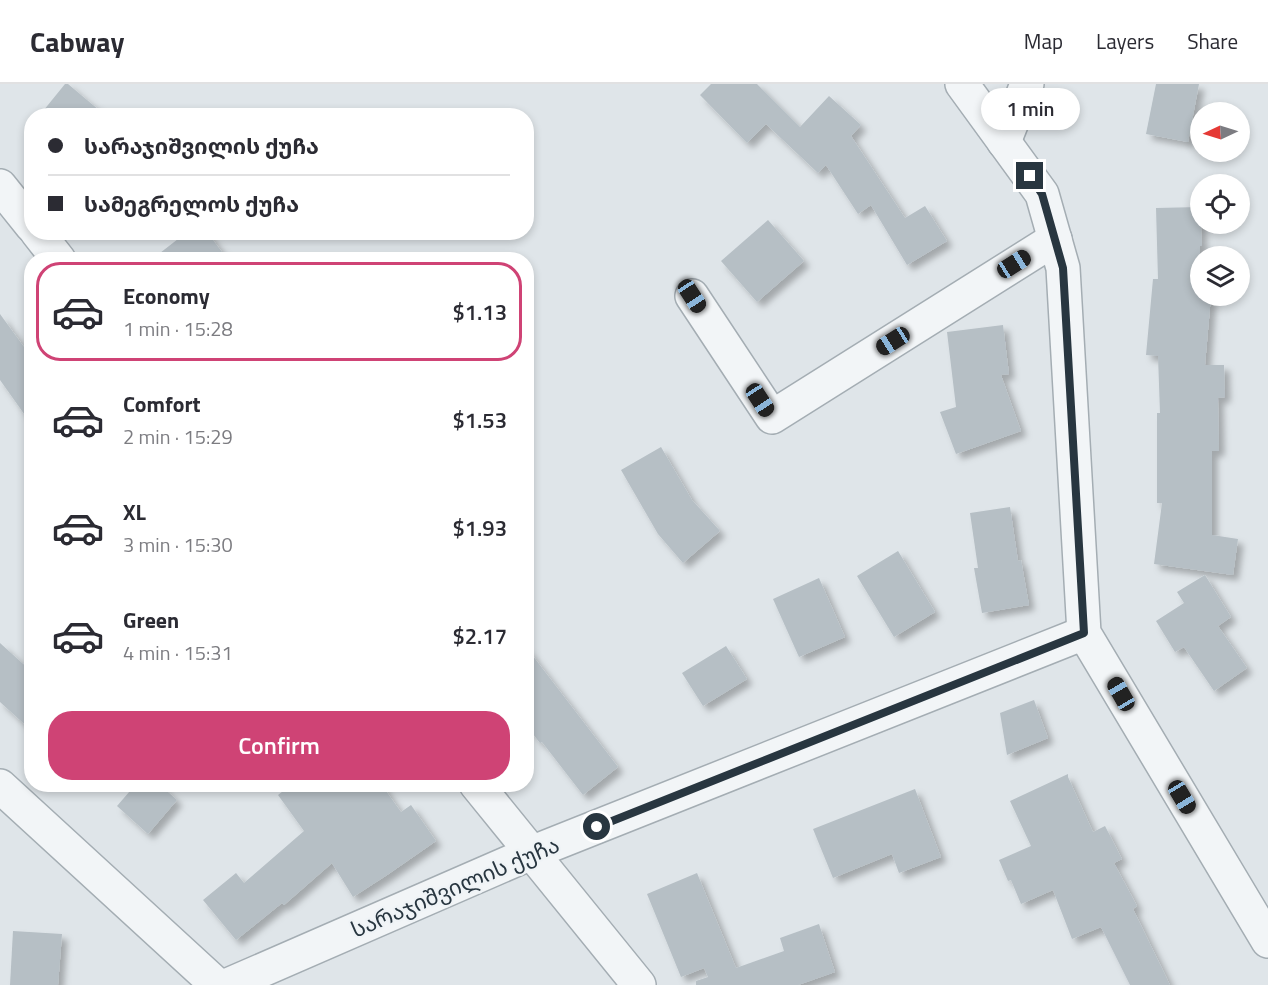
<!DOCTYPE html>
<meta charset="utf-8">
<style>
:root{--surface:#fff;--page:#f2f2f3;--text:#2b2b33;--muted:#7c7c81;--line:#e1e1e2;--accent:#cf4375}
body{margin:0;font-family:"Titillium Web","Noto Sans Georgian",sans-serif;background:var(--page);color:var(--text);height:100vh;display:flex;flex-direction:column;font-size:22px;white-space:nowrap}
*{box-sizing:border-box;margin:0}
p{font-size:20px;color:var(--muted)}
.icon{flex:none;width:33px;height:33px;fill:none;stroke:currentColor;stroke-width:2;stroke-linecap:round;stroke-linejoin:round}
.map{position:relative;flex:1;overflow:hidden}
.details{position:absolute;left:24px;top:168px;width:510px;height:540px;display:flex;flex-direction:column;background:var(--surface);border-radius:24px;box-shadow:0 3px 9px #0003}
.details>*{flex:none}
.hud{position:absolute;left:24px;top:24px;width:510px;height:132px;border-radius:24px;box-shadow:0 3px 9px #0003;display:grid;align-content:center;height:132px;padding:0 24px;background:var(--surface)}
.needle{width:39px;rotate:266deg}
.tools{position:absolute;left:1190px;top:18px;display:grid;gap:12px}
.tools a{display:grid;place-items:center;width:60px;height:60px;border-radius:50%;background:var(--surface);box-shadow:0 3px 9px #0003;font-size:30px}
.end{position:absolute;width:27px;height:27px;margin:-14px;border:8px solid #283640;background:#fff;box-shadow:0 0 0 3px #fff}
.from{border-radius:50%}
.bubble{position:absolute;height:42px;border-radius:21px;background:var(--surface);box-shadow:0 3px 9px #0003;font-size:20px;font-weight:600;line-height:42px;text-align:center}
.car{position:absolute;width:18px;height:36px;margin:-18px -9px;border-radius:8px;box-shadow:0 0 4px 2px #0007;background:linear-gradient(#222 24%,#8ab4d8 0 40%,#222 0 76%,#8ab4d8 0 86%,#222 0)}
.hud b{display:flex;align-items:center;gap:21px;height:57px;font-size:22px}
.hud b+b{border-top:2px solid var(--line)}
.hud i{width:15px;height:15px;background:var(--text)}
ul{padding:10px 0 0;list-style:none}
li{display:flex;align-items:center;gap:18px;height:99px;margin:0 12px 9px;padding:0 12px;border:3px solid transparent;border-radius:24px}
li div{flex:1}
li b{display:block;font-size:22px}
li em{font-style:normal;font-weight:600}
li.current{border-color:var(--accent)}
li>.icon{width:54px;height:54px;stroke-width:1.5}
.action{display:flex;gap:12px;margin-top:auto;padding:12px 24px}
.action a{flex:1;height:69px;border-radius:24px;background:var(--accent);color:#fff;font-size:24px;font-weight:600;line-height:69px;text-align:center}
header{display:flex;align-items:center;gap:36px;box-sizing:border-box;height:84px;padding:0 30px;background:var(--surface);border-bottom:2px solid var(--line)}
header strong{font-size:28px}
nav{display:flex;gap:33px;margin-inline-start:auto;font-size:21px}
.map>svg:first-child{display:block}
.building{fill:#b6bfc5;filter:url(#shadow)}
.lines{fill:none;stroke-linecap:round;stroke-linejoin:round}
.street-casing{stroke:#a4adb3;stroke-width:36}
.street{stroke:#f2f5f7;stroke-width:33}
.route{stroke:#283640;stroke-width:8}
.labels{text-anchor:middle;stroke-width:4.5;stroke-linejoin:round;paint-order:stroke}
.street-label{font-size:22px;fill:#283640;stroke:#eff3f6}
</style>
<header>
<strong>Cabway</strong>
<nav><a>Map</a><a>Layers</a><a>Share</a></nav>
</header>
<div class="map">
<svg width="1268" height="901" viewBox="0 0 1268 901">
<defs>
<filter id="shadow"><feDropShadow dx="5.5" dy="5.5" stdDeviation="3" flood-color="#0004"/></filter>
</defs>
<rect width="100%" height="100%" fill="#dfe5e9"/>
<g class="building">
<path d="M65,0H68L106,32H39Z"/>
<path d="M711,0H757L800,43L829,12L861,41L851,52L905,134L925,122L947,157L907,181L871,121L858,130L826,81L818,89L766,40L747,59L700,11Z"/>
<path d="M1156,0H1199L1188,58L1146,50Z"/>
<path d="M1200,123L1202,162H1200V212H1211L1205,281H1224L1225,313L1218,314L1219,367H1212V451L1238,455L1233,491L1154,480L1162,419H1157V329H1160L1158,272L1146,271L1153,195H1158L1156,124Z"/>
<path d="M768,136L804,177L757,218L721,177Z"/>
<path d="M187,148H207L228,176H151Z"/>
<path d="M0,230L32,274V341L0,296Z"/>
<path d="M1003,241L1009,290L1001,291L1021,347L956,370L940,328L956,323L947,248Z"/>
<path d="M661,363L692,416L720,447L683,479L658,450L621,386Z"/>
<path d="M1010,423L1018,477L1021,476L1029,521L982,529L974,484H978L970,429Z"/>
<path d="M898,467L935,528L894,553L857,492Z"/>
<path d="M1205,491L1231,533L1218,542L1247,584L1214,607L1184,563L1175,568L1156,537L1184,519L1177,508Z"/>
<path d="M819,494L845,553L799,573L773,515Z"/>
<path d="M0,559L32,588V647L0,618Z"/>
<path d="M726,562L747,595L703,622L682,589Z"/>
<path d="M526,563L618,683L583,711L542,658L540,659L526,641Z"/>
<path d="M1034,616L1048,654L1007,671L1000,629Z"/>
<path d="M1068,690V693L1093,748L1105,742L1122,775L1114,779L1137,822L1133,825L1170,901H1130L1101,843L1072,855L1053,806L1021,820L1011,796L1008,797L999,776L1031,762L1010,717Z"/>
<path d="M136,700H159L177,716L148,750L117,722Z"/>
<path d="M292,700H381L401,728L411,721L436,757L387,791L353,813L332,779L284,821L282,819L236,856L203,816L236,789L244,799L304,747L278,711Z"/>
<path d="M915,705L941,773L899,789L892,770L833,794L813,745Z"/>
<path d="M697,789L736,884L784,867L780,854L819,840L835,888L798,901H696V897L708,893L704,884L681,893L647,810Z"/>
<path d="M13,847L62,850L58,901H10Z"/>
</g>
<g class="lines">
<defs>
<g id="street">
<path d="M962,0L1042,110L1063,184L1084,549L1268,857"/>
<path d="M1004,58L1027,0"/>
<path d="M0,102L32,142"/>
<path d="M37,148L59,176"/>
<path d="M692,212L772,333L1055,155"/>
<path d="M476,700L639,901"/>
<path d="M0,702L217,901"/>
<path d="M228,901L531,769L1084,549"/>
</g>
</defs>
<use href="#street" class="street-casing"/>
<use href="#street" class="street"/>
</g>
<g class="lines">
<path class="route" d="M597,743L1084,549L1063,184L1042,110L1030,92"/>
</g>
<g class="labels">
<g class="street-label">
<text transform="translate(455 803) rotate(-23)" y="8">სარაჯიშვილის ქუჩა</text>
</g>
</g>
</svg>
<div class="tools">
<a><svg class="needle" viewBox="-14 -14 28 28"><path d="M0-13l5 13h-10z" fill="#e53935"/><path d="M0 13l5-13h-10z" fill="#7c7c81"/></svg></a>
<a><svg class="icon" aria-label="locate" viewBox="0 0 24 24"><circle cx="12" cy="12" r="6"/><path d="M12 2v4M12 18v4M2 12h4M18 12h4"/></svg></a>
<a><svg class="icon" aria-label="layers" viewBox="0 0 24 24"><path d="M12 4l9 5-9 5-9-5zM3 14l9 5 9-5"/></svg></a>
</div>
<i class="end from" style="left:597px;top:743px"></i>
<i class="end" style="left:1030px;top:92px"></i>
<div class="bubble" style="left:981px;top:4px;width:99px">1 min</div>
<i class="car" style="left:1014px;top:180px;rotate:58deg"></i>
<i class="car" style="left:692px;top:212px;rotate:147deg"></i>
<i class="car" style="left:893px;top:257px;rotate:238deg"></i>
<i class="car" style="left:760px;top:316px;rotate:147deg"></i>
<i class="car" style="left:1121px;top:610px;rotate:330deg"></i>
<i class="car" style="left:1182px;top:713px;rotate:149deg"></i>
<div class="hud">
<b><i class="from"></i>სარაჯიშვილის ქუჩა</b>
<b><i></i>სამეგრელოს ქუჩა</b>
</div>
<section class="details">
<ul>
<li class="current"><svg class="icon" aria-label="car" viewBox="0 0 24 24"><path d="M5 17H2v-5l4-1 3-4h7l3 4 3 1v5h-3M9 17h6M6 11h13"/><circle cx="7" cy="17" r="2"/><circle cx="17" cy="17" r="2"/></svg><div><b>Economy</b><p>1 min · 15:28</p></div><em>$1.13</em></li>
<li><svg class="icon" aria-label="car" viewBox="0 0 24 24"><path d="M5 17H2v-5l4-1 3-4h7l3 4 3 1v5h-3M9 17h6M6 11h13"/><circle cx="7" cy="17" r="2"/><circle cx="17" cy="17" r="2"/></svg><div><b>Comfort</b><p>2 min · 15:29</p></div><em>$1.53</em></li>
<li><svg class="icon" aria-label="car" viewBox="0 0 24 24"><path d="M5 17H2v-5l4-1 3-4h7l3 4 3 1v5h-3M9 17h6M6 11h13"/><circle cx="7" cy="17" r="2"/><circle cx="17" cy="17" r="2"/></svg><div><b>XL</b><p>3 min · 15:30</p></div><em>$1.93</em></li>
<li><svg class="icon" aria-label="car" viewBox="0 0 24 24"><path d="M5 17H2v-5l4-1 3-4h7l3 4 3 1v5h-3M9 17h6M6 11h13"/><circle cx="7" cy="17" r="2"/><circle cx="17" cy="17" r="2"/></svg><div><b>Green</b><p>4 min · 15:31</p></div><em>$2.17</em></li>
</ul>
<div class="action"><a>Confirm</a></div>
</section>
</div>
